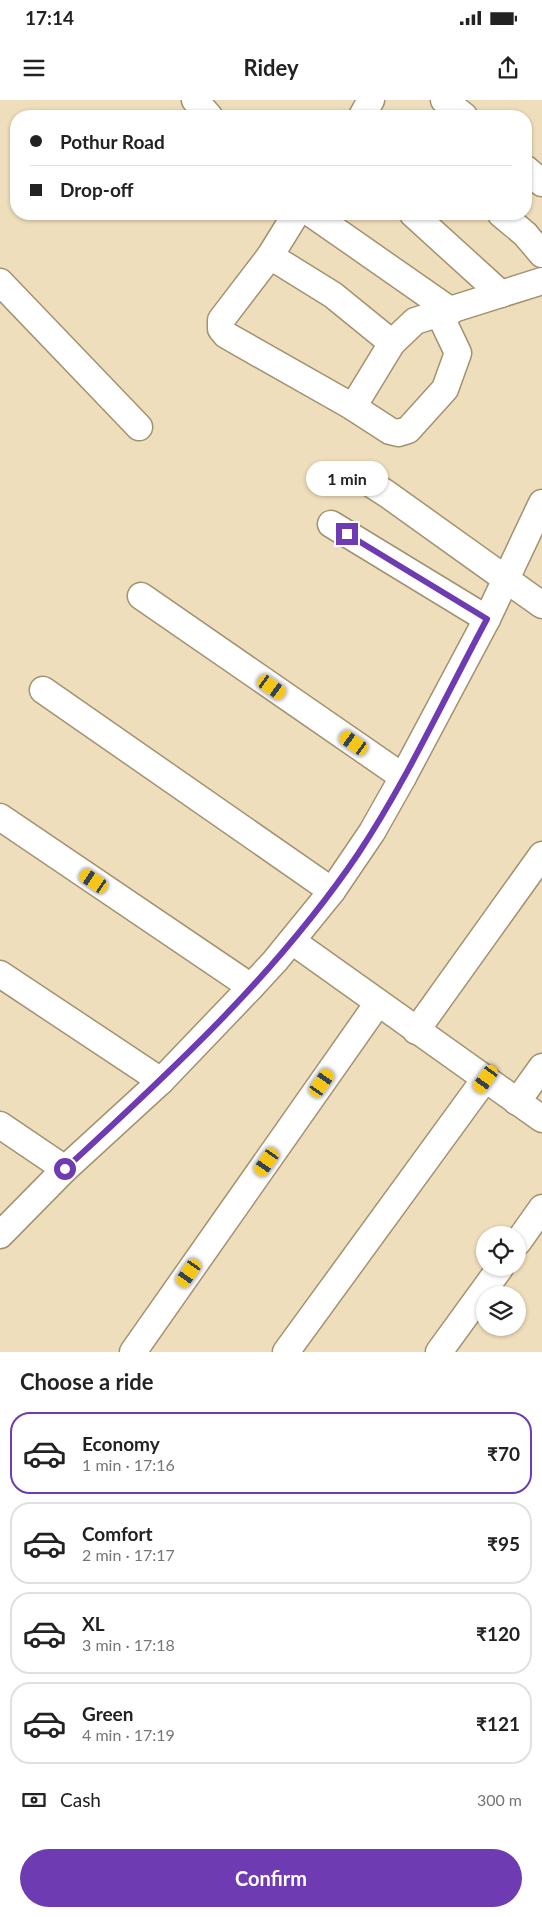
<!DOCTYPE html>
<meta charset="utf-8">
<style>
:root{--surface:#fff;--page:#f2f2f2;--text:#222;--muted:#767676;--line:#e0e0e0;--accent:#6e3bb2}
body{margin:0;font-family:Lato,sans-serif;background:var(--page);color:var(--text);height:100vh;display:flex;flex-direction:column;font-size:19px;white-space:nowrap}
*{box-sizing:border-box;margin:0}
p{font-size:16px;color:var(--muted)}
.icon{flex:none;width:28px;height:28px;fill:none;stroke:currentColor;stroke-width:2;stroke-linecap:round;stroke-linejoin:round}
.map{position:relative;height:1252px;overflow:hidden}
.details{display:flex;flex-direction:column;background:var(--surface);flex:1}
.details>*{flex:none}
.guide{position:absolute;left:10px;top:10px;width:522px;height:110px;border-radius:20px;box-shadow:0 1px 4px #0004;display:grid;align-content:center;height:110px;padding:0 20px;background:var(--surface)}
.tools{position:absolute;left:476px;top:1126px;display:grid;gap:10px}
.tools a{display:grid;place-items:center;width:50px;height:50px;border-radius:50%;background:var(--surface);box-shadow:0 1px 4px #0004;font-size:25px}
.end{position:absolute;width:22px;height:22px;margin:-11px;border:6px solid #6e3bb2;background:#fff;box-shadow:0 0 0 2px #fff}
.from{border-radius:50%}
.bubble{position:absolute;height:35px;border-radius:18px;background:var(--surface);box-shadow:0 1px 4px #0004;font-size:16px;font-weight:700;line-height:35px;text-align:center}
.car{position:absolute;width:15px;height:30px;margin:-15px -8px;border-radius:6px;box-shadow:0 0 4px 1px #0007;background:linear-gradient(#f5c518 24%,#345 0 40%,#f5c518 0 76%,#345 0 86%,#f5c518 0)}
.guide b{display:flex;align-items:center;gap:18px;height:48px;font-size:19px}
.guide b+b{border-top:1px solid var(--line)}
.guide i{width:12px;height:12px;background:var(--text)}
ul{padding:0;list-style:none}
li{display:flex;align-items:center;gap:15px;height:82px;margin:0 10px 8px;padding:0 10px;border:2px solid var(--line);border-radius:20px}
li div{flex:1}
li b{display:block;font-size:19px}
li em{font-style:normal;font-weight:700}
li.on{border-color:var(--accent)}
li>.icon{width:45px;height:45px;stroke-width:1.5}
h2{padding:0 20px;font-size:22px;line-height:60px}
.pay{display:flex;align-items:center;gap:12px;height:55px;padding:0 20px;font-size:19px}
.pay p{margin-inline-start:auto}
.primary-button{display:flex;gap:10px;margin-top:auto;padding:10px 20px}
.primary-button a{flex:1;height:58px;border-radius:30px;background:var(--accent);color:#fff;font-size:20px;font-weight:700;line-height:58px;text-align:center}
.status{display:flex;justify-content:space-between;align-items:center;height:35px;padding:0 25px;background:var(--surface);direction:ltr}
.status svg{height:14px;fill:currentColor}
header{display:flex;justify-content:space-between;align-items:center;height:65px;padding:0 20px;background:var(--surface);font-size:22px;font-weight:700}
.map>svg:first-child{display:block}
.lines{fill:none;stroke-linecap:round;stroke-linejoin:round}
.minor-casing{stroke:#a29272;stroke-width:29}
.minor{stroke:#fff;stroke-width:26}
.route{stroke:#6e3bb2;stroke-width:6}
</style>
<div class="status"><b>17:14</b><svg viewBox="0 0 49 12"><path d="M0 12V9h3v3zM5 12V6h3v6zM10 12V3h3v9zM15 12V0h3v12zM26 1h20v11H26zM47 4h2v5h-2z"/></svg></div>
<header><svg class="icon" aria-label="menu" viewBox="0 0 24 24"><path d="M4 6h16M4 12h16M4 18h16"/></svg>Ridey<svg class="icon" aria-label="share" viewBox="0 0 24 24"><path d="M12 15V3M7 8l5-5 5 5M5 13v7h14v-7"/></svg></header>
<div class="map">
<svg width="542" height="1252" viewBox="0 0 542 1252">
<rect width="100%" height="100%" fill="#efdebb"/>
<g class="lines">
<defs>
<g id="minor">
<path d="M195,0L209,16"/>
<path d="M444,0L464,16"/>
<path d="M362,16L371,0"/>
<path d="M526,69L542,83"/>
<path d="M296,114L270,156L333,195L392,243"/>
<path d="M312,114L451,211"/>
<path d="M413,114L501,194"/>
<path d="M501,114L525,134L542,154"/>
<path d="M270,156L221,220V229L226,235L353,307"/>
<path d="M0,182L139,327"/>
<path d="M440,215L458,253L445,289L408,330L398,333L390,331L353,307L392,243L415,221L542,181"/>
<path d="M359,376L387,394L542,505"/>
<path d="M331,424L487,519"/>
<path d="M141,496L403,677"/>
<path d="M43,590L332,791"/>
<path d="M0,717L251,887"/>
<path d="M292,841L542,1019"/>
<path d="M0,874L161,981"/>
<path d="M416,931L542,755"/>
<path d="M517,1002L542,967"/>
<path d="M0,1025L65,1069"/>
<path d="M0,1135L65,1069L161,981L251,887L275,861L332,791L372,732L403,677L487,519L542,403"/>
<path d="M518,1142L542,1108"/>
<path d="M133,1252L378,903"/>
<path d="M286,1252L485,979"/>
<path d="M439,1252L500,1168"/>
</g>
</defs>
<use href="#minor" class="minor-casing"/>
<use href="#minor" class="minor"/>
</g>
<g class="lines">
<path class="route" d="M65,1069C170,972 277,874 358,754C407,680 445,597 487,519L347,434"/>
</g>
</svg>
<div class="tools">
<a><svg class="icon" aria-label="locate" viewBox="0 0 24 24"><circle cx="12" cy="12" r="6"/><path d="M12 2v4M12 18v4M2 12h4M18 12h4"/></svg></a>
<a><svg class="icon" aria-label="layers" viewBox="0 0 24 24"><path d="M12 4l9 5-9 5-9-5zM3 14l9 5 9-5"/></svg></a>
</div>
<i class="end from" style="left:65px;top:1069px"></i>
<i class="end" style="left:347px;top:434px"></i>
<div class="bubble" style="left:306px;top:361px;width:82px">1 min</div>
<i class="car" style="left:272px;top:587px;rotate:125deg"></i>
<i class="car" style="left:354px;top:643px;rotate:305deg"></i>
<i class="car" style="left:94px;top:781px;rotate:304deg"></i>
<i class="car" style="left:486px;top:979px;rotate:216deg"></i>
<i class="car" style="left:322px;top:983px;rotate:35deg"></i>
<i class="car" style="left:267px;top:1062px;rotate:215deg"></i>
<i class="car" style="left:189px;top:1173px;rotate:215deg"></i>
<div class="guide">
<b><i class="from"></i>Pothur Road</b>
<b><i></i>Drop-off</b>
</div>
</div>
<section class="details">
<h2>Choose a ride</h2>
<ul>
<li class="on"><svg class="icon" aria-label="car" viewBox="0 0 24 24"><path d="M5 17H2v-5l4-1 3-4h7l3 4 3 1v5h-3M9 17h6M6 11h13"/><circle cx="7" cy="17" r="2"/><circle cx="17" cy="17" r="2"/></svg><div><b>Economy</b><p>1 min · 17:16</p></div><em>₹70</em></li>
<li><svg class="icon" aria-label="car" viewBox="0 0 24 24"><path d="M5 17H2v-5l4-1 3-4h7l3 4 3 1v5h-3M9 17h6M6 11h13"/><circle cx="7" cy="17" r="2"/><circle cx="17" cy="17" r="2"/></svg><div><b>Comfort</b><p>2 min · 17:17</p></div><em>₹95</em></li>
<li><svg class="icon" aria-label="car" viewBox="0 0 24 24"><path d="M5 17H2v-5l4-1 3-4h7l3 4 3 1v5h-3M9 17h6M6 11h13"/><circle cx="7" cy="17" r="2"/><circle cx="17" cy="17" r="2"/></svg><div><b>XL</b><p>3 min · 17:18</p></div><em>₹120</em></li>
<li><svg class="icon" aria-label="car" viewBox="0 0 24 24"><path d="M5 17H2v-5l4-1 3-4h7l3 4 3 1v5h-3M9 17h6M6 11h13"/><circle cx="7" cy="17" r="2"/><circle cx="17" cy="17" r="2"/></svg><div><b>Green</b><p>4 min · 17:19</p></div><em>₹121</em></li>
</ul>
<div class="pay"><svg class="icon" aria-label="cash" viewBox="0 0 24 24"><path d="M3 7h18v10H3z"/><circle cx="12" cy="12" r="2"/></svg>Cash<p>300 m</p></div>
<div class="primary-button"><a>Confirm</a></div>
</section>
